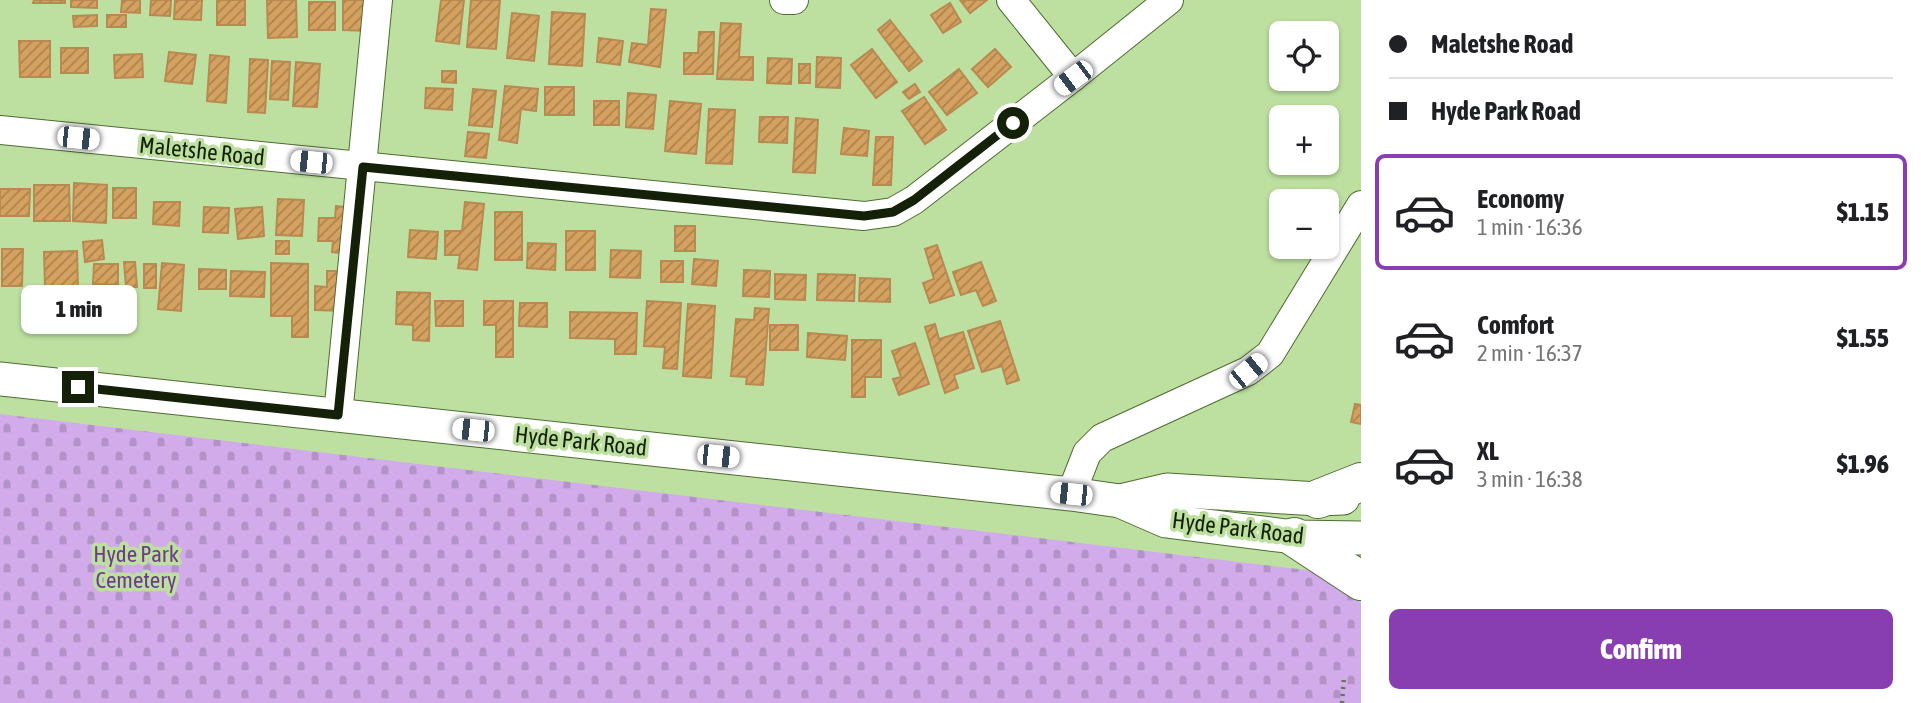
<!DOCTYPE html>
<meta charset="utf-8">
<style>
:root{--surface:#fff;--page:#f2f2f2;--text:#202124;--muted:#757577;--line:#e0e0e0;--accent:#883eb1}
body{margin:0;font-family:"Asap Condensed",sans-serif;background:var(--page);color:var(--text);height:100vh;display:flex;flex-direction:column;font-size:26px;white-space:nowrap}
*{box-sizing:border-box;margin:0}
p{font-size:23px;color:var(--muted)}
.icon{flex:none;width:38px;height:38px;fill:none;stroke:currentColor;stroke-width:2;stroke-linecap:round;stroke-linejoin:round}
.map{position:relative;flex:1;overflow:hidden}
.panel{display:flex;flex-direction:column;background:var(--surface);width:560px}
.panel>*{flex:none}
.top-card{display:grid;align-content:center;height:154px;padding:0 28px;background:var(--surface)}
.fabs{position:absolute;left:1269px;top:21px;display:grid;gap:14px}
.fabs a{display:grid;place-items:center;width:70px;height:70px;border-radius:10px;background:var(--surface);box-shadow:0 2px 5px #0004;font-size:35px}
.end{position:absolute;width:32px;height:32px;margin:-16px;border:9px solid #142008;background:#fff;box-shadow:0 0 0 4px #fff}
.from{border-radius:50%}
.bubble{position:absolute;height:49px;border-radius:10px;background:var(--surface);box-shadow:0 2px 5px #0004;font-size:23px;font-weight:800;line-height:49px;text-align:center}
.car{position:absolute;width:21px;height:42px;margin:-21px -10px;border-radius:9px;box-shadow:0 0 5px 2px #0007;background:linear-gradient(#fff 24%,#345 0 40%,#fff 0 76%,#345 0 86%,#fff 0)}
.top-card b{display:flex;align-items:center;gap:24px;height:66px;font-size:26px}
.top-card b+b{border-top:2px solid var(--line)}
.top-card i{width:18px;height:18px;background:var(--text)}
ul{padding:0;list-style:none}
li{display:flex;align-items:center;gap:21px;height:116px;margin:0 14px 10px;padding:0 14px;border:4px solid transparent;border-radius:10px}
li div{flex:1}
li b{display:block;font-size:26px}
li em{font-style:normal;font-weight:800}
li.on{border-color:var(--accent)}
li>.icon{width:63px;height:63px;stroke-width:1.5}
.button{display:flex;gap:14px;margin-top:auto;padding:14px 28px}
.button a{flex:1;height:80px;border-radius:10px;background:var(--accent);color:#fff;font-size:28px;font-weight:800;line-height:80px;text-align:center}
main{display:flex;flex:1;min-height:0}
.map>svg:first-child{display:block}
.cemetery{fill:url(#cemetery-stones)}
.building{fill:url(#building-hatch);stroke:#b88a51;stroke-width:2}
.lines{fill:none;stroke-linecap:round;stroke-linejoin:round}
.minor-casing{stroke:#4e6c30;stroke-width:30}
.tertiary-casing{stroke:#4e6c30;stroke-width:35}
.primary-casing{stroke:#4e6c30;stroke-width:40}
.path{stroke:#60774d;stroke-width:4.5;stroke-dasharray:2 5;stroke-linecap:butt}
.minor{stroke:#fff;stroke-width:28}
.tertiary{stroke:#fff;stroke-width:33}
.primary{stroke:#fff;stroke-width:38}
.route{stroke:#142008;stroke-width:9}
.labels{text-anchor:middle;stroke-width:7;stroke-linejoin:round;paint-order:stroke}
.street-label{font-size:23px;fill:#142008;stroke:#bde0a0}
.park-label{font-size:23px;fill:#6d3b8a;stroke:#bde0a0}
</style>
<main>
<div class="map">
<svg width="1361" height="703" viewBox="0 0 1361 703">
<defs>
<pattern id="cemetery-stones" width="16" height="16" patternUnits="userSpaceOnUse" patternTransform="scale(1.75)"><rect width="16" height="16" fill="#d1abea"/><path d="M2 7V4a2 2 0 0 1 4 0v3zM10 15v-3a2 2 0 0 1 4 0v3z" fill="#b393c7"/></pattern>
<pattern id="building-hatch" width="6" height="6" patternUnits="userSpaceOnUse" patternTransform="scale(1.75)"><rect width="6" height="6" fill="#d5a160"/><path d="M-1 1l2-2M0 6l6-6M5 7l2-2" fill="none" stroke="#ac834d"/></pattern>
</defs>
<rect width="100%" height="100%" fill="#bde0a0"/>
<path class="cemetery" d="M0,414L1323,572L1361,603V703H0Z"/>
<g class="building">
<path d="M34,0H65V3H33Z"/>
<path d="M71,0H97V8L71,7Z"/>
<path d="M122,0H140V13L121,12Z"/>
<path d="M151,0H171L170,16L150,15Z"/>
<path d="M175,0H202L201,20L174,19Z"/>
<rect x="217" y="0" width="28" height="25"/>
<path d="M267,0H296L297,37L268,38Z"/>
<path d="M343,0H368V31L343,30Z"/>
<path d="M441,0H464L459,44L436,41Z"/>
<path d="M471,0H500L496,49L467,47Z"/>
<path d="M960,0H987L970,13Z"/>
<rect x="309" y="2" width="26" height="28"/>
<path d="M950,3L961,22L943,33L931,15Z"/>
<path d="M651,9L666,10L660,67L629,62L632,43L648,45Z"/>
<path d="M552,12L585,14L582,66L549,64Z"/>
<path d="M512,13L539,16L534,61L507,58Z"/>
<path d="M97,15V26L74,27L73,16Z"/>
<rect x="107" y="15" width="19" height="12"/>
<path d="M890,20L922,61L909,71L878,30Z"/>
<path d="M721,23L741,24L739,57H753V80L717,79Z"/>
<path d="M699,32H714L713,74H684V53H698Z"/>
<path d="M599,38L623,41L620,65L597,62Z"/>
<path d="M19,41H50V77H20Z"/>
<rect x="61" y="48" width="27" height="25"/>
<path d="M872,49L897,82L876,98L851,65Z"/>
<path d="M995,49L1011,67L988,87L972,69Z"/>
<path d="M169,52L196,55L192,84L165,81Z"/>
<path d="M142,54L143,77L115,78L114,55Z"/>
<path d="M210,55L229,57L226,103L207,101Z"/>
<path d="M817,57L841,58L840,88L816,87Z"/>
<path d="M768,58L792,59L791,84L767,83Z"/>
<path d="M250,59L268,60L265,113L248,112Z"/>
<path d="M272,61L290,62L288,100L270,99Z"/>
<path d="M296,62L320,64L317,107L293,106Z"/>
<rect x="799" y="64" width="11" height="19"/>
<path d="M959,69L977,93L947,115L929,92Z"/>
<path d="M442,71H456V83L442,82Z"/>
<path d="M915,84L920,92L909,99L903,92Z"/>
<path d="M505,86L538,89L536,111L521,109L517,143L499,140Z"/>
<rect x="545" y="87" width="29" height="28"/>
<path d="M426,88L453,89L452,110L425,108Z"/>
<path d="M473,89L496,91L492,127L469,125Z"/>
<path d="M628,93L656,95L653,129L626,127Z"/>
<path d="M924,97L946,130L925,144L902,111Z"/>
<rect x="594" y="101" width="25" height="24"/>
<path d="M670,101L701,104L696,154L665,151Z"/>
<path d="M709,109L735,110L732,164L706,163Z"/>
<path d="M760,117H788L787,143L759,142Z"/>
<path d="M796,118L818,120L815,173L793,172Z"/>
<path d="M844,128L869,131L867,156L841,154Z"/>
<path d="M468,132L489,134L486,158L465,156Z"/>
<path d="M876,137H893L891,185H873Z"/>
<path d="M74,183L107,185L106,223L73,221Z"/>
<path d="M34,185H69L70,221H34Z"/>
<rect x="113" y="188" width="23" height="30"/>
<path d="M0,189H30L29,216H0Z"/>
<path d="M278,199L304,200L302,236L276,235Z"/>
<path d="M154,202H180L179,226L153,224Z"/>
<path d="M465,202L484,204L477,270L458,268L460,255H445V231H462Z"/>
<path d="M336,206L352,208L349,254L332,252L333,241H318L319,218H335Z"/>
<path d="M204,207L229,208L228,233L203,232Z"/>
<path d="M262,207L264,236L238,239L235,209Z"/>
<rect x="495" y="212" width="27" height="48"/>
<rect x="675" y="226" width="20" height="25"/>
<path d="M410,230L438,232L436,259L408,257Z"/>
<rect x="566" y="231" width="29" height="39"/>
<path d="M102,240L104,259L85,262L83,242Z"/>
<rect x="276" y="241" width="13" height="13"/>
<path d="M528,243L556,244L555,270L527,268Z"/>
<path d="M937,245L954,295L930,303L923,283L934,279L925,249Z"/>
<path d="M2,249H23L22,286H2Z"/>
<path d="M611,250L641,251L640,278L610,277Z"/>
<path d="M77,251L78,286L45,287L44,252Z"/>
<path d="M694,259L718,261L716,286L692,284Z"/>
<rect x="661" y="261" width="22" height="21"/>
<path d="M124,262H135L137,287H126Z"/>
<path d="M981,262L996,301L983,306L976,290L961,295L953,272Z"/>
<path d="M162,263L184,265L181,311L158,309Z"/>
<path d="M271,263L308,264V337H292V316H271Z"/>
<path d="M94,264H118V285L93,284Z"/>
<rect x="144" y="264" width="12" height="24"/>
<path d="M199,269L226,270V289H199Z"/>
<path d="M744,270L770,271L769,297L743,296Z"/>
<path d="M231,271L265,272L264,297L230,296Z"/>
<path d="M327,271H345L344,311L315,310V286L327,287Z"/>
<path d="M775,274L806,275L805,300L775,299Z"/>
<path d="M818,274L855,275L854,301L817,300Z"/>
<path d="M860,278L890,279V302L859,301Z"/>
<path d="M397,292L430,293L429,341L413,340V325L396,324Z"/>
<path d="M435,301H463V326H436Z"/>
<path d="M484,301H513V357H496V325H484Z"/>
<path d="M647,301L681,303L677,369L663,368L665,347L644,346Z"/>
<path d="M520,303H547V327L519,326Z"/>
<path d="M688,304L715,306L711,378L683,376Z"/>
<path d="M755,308L769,309L763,385L746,384L747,377L731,376L736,319L754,320Z"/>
<path d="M570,312L637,313L636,354H615V339L570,338Z"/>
<path d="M1000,321L1019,380L1007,384L1002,366L982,372L968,331Z"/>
<path d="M935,324L939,339L963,332L974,368L954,375L958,388L945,393L925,327Z"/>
<rect x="770" y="325" width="28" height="25"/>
<path d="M808,333L847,336L845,360L807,357Z"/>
<path d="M852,340H881V377H865V397H852Z"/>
<path d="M915,343L929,384L899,395L893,379L901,377L892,351Z"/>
<path d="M1355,404L1361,405V424L1351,422Z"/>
</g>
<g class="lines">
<defs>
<g id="minor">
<path d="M784,0H794"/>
<path d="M1011,0L1073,77"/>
<path d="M0,130L864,216L893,212L914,200L1073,77L1169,0"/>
<path d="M338,415L378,0"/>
<path d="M1071,494L1087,453L1102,438L1248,371L1270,354L1361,205"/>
</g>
<g id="tertiary">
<path d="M0,379L1071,494L1120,501L1166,521L1294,537L1361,538"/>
<path d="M1120,501L1167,490L1318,499L1343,498"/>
</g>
<g id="primary">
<path d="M1318,499L1361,482"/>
<path d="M1294,537L1361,581"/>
</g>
</defs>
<use href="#minor" class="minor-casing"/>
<use href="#tertiary" class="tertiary-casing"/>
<use href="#primary" class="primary-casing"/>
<path class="path" d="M1342,703L1344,677"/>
<use href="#minor" class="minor"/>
<use href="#tertiary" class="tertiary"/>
<use href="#primary" class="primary"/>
</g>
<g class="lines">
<path class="route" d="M78,387L338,415L363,167L864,216L893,212L914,200L1013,123"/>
</g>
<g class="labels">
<g class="street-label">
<text transform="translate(202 151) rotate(6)" y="8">Maletshe Road</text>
<text transform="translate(581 441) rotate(6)" y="8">Hyde Park Road</text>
<text transform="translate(1238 528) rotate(7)" y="8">Hyde Park Road</text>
</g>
<g class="park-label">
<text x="136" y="562">Hyde Park<tspan x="136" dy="26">Cemetery</tspan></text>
</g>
</g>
</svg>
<div class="fabs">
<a><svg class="icon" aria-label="locate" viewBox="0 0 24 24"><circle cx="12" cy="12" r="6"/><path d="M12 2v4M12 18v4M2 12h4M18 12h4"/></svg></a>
<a>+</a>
<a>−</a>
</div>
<i class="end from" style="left:1013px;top:123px"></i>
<i class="end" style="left:78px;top:387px"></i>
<div class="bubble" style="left:21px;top:285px;width:116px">1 min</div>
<i class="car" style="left:1073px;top:78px;rotate:233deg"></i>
<i class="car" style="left:78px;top:138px;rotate:96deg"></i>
<i class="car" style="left:311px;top:162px;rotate:276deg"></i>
<i class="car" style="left:1248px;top:371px;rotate:51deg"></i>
<i class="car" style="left:473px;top:430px;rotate:276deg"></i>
<i class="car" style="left:718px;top:456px;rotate:96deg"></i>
<i class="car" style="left:1071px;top:494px;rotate:276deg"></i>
</div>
<section class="panel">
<div class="top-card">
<b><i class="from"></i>Maletshe Road</b>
<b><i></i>Hyde Park Road</b>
</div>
<ul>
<li class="on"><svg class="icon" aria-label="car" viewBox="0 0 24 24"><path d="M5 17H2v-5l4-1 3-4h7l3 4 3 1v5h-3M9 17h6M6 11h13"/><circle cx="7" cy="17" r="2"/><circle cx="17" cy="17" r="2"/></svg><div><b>Economy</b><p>1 min · 16:36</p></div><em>$1.15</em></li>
<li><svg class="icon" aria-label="car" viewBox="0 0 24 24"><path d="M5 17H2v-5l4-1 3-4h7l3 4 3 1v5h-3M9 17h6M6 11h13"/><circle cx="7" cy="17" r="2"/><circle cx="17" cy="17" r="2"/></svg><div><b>Comfort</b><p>2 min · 16:37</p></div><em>$1.55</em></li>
<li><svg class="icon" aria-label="car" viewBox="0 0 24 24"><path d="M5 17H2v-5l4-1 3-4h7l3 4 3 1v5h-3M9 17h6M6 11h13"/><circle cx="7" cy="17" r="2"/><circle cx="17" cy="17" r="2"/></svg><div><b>XL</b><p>3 min · 16:38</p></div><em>$1.96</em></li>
</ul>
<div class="button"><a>Confirm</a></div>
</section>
</main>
